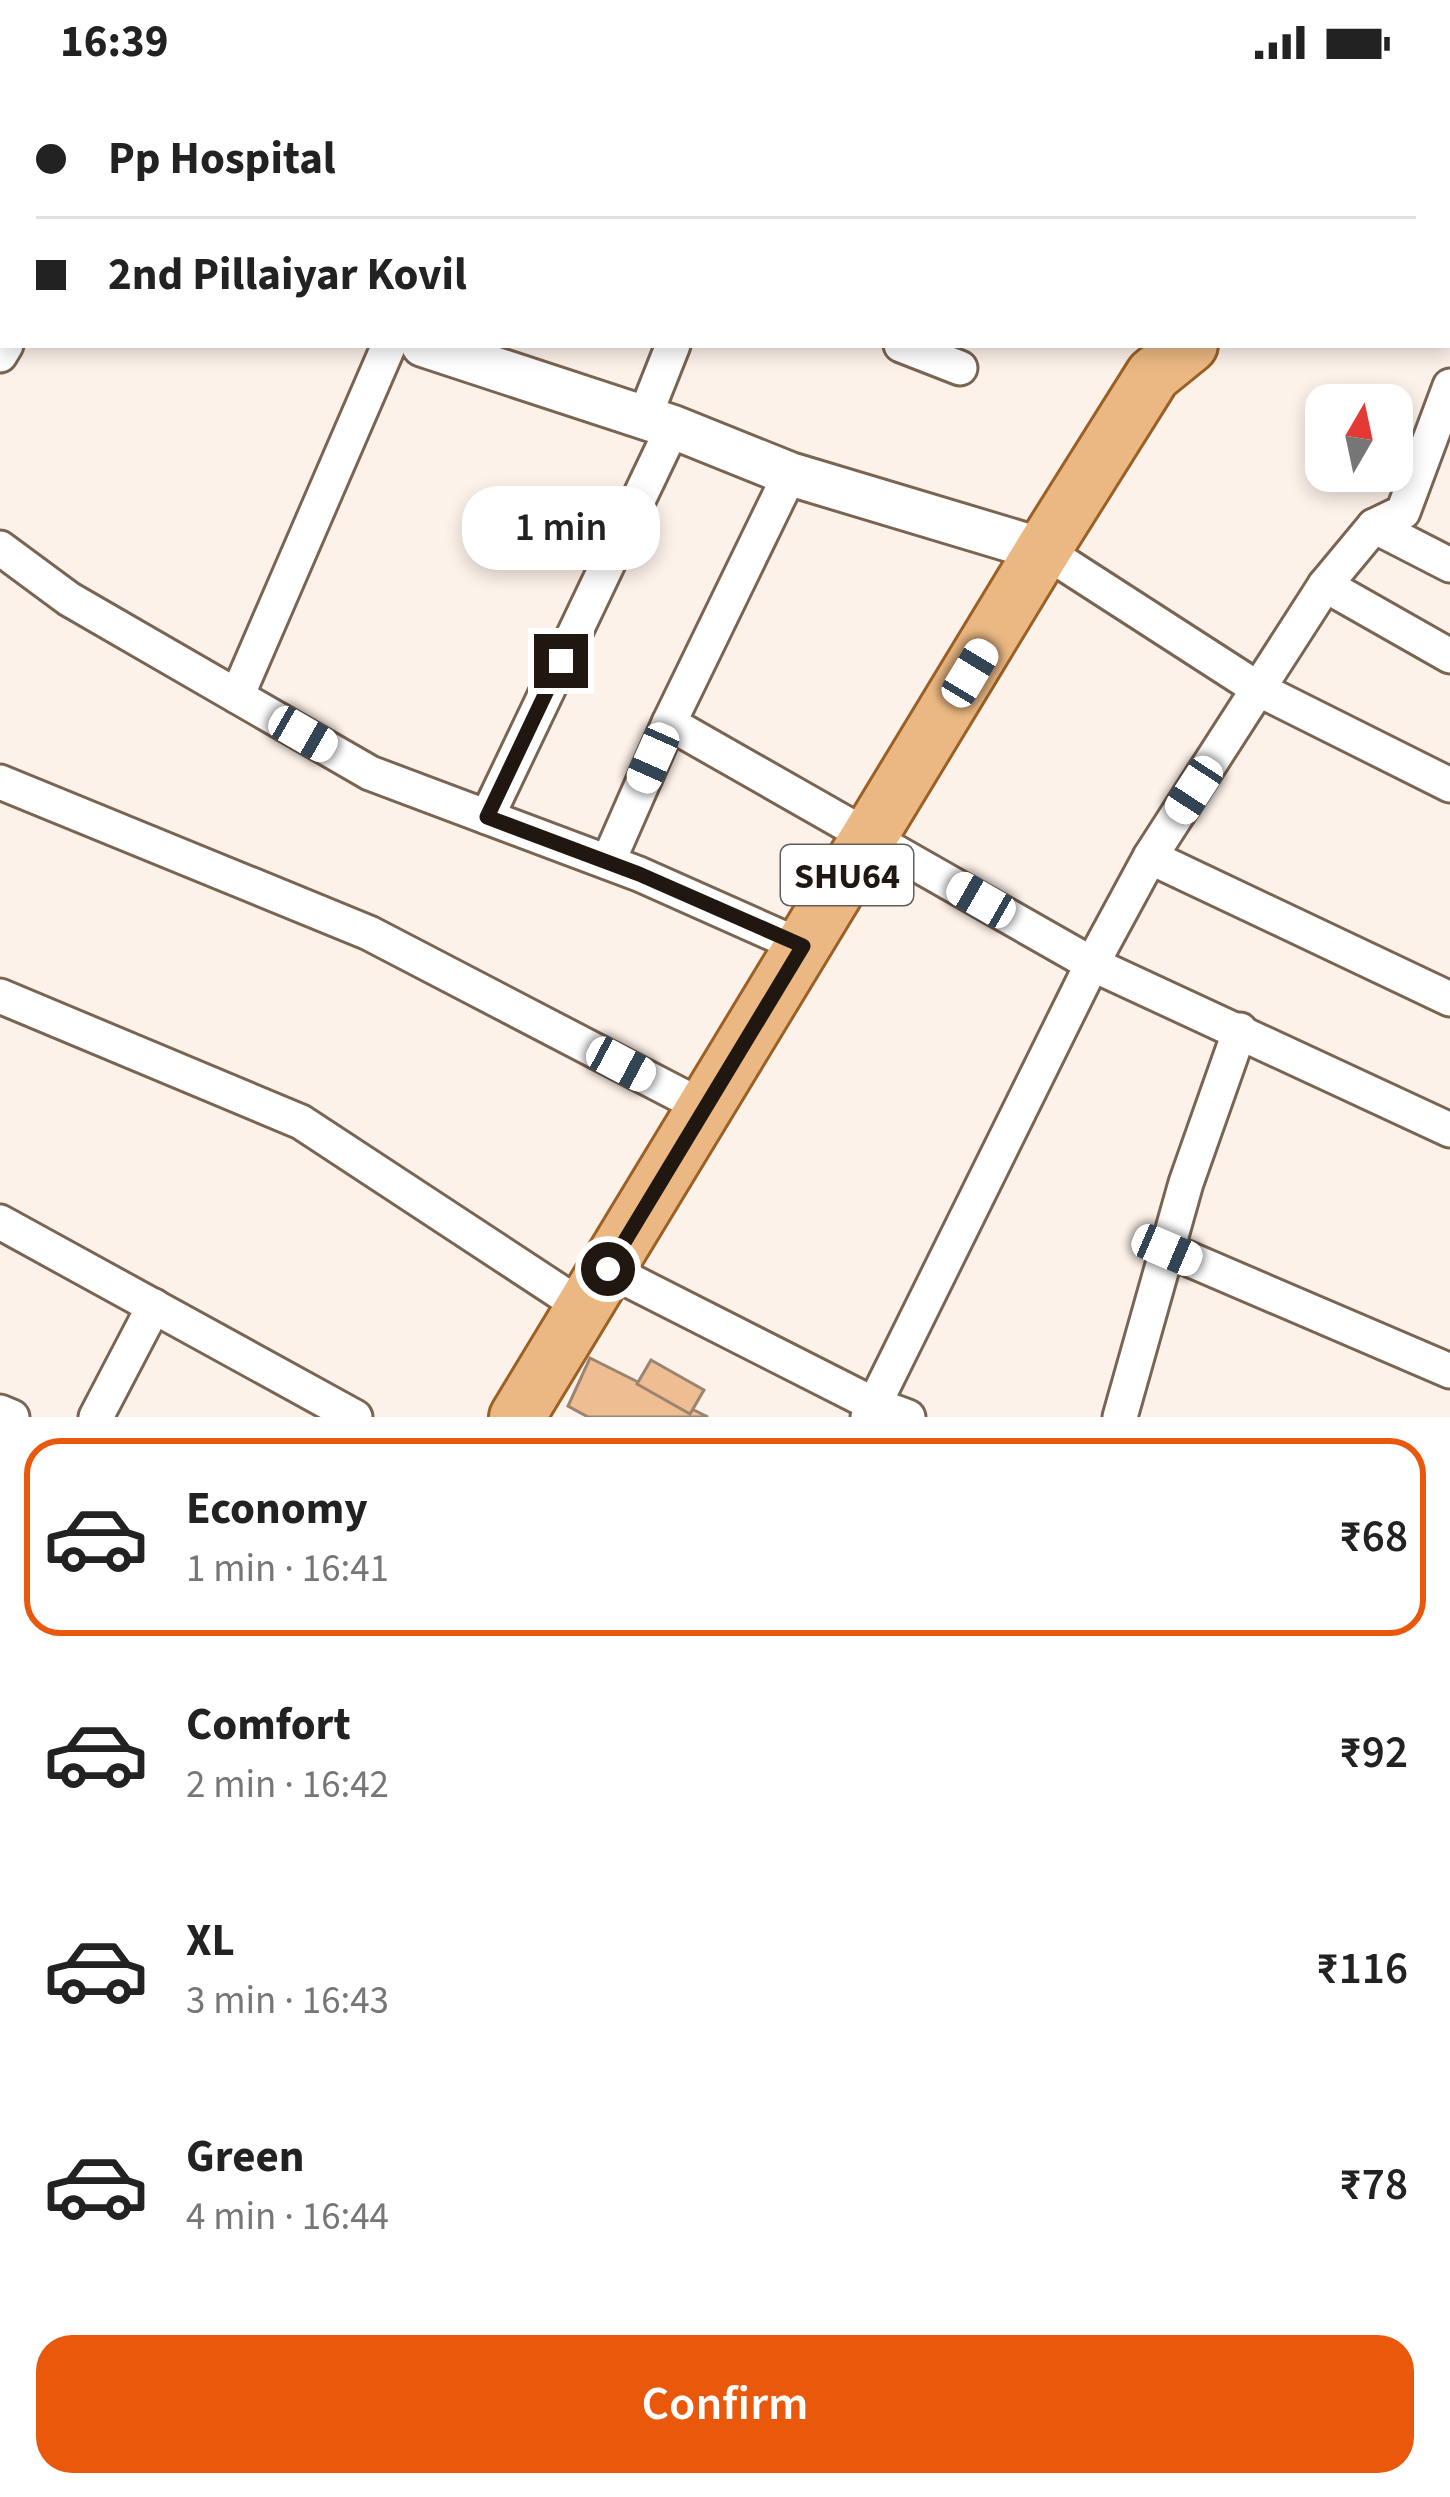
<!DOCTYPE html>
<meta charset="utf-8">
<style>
:root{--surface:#fff;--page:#f6f6f6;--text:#222;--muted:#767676;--line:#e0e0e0;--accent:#ea580c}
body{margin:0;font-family:"Source Sans 3",sans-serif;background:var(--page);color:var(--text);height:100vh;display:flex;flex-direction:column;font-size:45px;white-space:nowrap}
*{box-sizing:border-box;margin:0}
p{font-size:39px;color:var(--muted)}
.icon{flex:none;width:66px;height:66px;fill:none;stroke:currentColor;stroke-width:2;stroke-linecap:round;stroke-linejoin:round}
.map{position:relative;height:1333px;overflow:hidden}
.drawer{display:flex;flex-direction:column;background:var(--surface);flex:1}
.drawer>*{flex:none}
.banner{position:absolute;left:0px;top:0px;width:1452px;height:264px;box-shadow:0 6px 18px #0003;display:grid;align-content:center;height:264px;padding:0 36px;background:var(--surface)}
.needle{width:78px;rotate:9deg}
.buttons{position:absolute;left:1305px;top:300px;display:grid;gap:24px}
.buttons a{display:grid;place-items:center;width:108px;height:108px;border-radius:24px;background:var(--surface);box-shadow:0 6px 18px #0003;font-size:60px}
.end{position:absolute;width:54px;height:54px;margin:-27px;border:15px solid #201710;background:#fff;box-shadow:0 0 0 6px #fff}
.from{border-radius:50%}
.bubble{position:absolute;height:84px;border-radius:36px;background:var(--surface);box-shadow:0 6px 18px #0003;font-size:39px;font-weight:600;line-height:84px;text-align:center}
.car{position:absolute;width:36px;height:72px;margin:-36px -18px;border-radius:15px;box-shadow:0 0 9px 3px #0007;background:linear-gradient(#fff 24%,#345 0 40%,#fff 0 76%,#345 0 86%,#fff 0)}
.banner b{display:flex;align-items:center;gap:42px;height:114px;font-size:45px}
.banner b+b{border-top:3px solid var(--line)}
.banner i{width:30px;height:30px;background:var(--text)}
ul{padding:21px 0 0;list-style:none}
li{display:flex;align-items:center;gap:36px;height:198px;margin:0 24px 18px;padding:0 12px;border:6px solid transparent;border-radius:36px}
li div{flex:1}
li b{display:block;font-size:45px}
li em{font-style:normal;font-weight:600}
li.current{border-color:var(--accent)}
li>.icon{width:108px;height:108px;stroke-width:1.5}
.action{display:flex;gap:24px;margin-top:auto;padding:24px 36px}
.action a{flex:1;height:138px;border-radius:36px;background:var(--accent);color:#fff;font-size:48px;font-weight:600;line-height:138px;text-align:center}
.status{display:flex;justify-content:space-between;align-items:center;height:84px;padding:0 60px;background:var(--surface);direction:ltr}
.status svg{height:33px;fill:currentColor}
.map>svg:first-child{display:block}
.building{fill:#efbd92;stroke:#9b8470;stroke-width:3}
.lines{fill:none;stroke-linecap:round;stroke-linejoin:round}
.minor-casing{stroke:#7a6452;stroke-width:39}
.tertiary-casing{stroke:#7a6452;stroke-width:48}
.primary-casing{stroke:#9b6025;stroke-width:60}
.minor{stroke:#fff;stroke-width:33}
.tertiary{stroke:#fff;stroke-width:42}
.primary{stroke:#ebb883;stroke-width:54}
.route{stroke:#201710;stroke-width:15}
.labels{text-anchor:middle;stroke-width:10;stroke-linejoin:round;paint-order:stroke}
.shield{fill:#fff;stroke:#635d58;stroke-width:3}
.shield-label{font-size:36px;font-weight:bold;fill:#201710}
</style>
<div class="status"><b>16:39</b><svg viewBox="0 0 49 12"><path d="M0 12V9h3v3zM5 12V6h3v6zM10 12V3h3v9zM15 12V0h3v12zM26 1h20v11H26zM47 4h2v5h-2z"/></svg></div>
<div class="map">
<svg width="1450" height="1333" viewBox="0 0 1450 1333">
<rect width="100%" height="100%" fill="#fdf2ea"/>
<g class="building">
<path d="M590,1274L708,1333H588L568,1322Z"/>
<path d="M651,1276L704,1306L690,1330L637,1300Z"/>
</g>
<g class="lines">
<defs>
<g id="minor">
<path d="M151,0L169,3"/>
<path d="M926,0L939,3"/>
<path d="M488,3L489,0"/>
<path d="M764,3L765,0"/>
<path d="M1359,3L1360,0"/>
<path d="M901,261L960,284"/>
<path d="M0,271L6,261"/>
<path d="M644,334L673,261"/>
<path d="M790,390L669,639L1092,880L1450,1046"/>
<path d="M1374,442L1450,481"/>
<path d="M0,464L69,515L370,689L639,790L803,863"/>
<path d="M1043,466L1260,606L1450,701"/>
<path d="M1325,501L1450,572"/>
<path d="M237,612L389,261"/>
<path d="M0,698L369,849L705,1024"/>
<path d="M487,733L673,343"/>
<path d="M1150,773L1450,915"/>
<path d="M608,778L669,639"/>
<path d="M0,912L301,1038L584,1224"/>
<path d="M0,1138L355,1333"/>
<path d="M1163,1164L1450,1287"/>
<path d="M607,1185L873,1320L908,1333"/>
<path d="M0,1328L12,1333"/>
<path d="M96,1333L154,1222"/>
<path d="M868,1333L1092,880L1150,773L1325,501L1374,442L1403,428L1450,302"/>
<path d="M1120,1333L1186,1099L1240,946"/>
</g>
<g id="tertiary">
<path d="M57,3V0"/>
<path d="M423,261L673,343L790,390L1043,466"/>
</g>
<g id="primary">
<path d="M1449,104H1450"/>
<path d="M517,1333L1043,466L1153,291L1190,261"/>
</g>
</defs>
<use href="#minor" class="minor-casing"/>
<use href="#tertiary" class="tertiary-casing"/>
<use href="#primary" class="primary-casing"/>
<use href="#minor" class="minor"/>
<use href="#tertiary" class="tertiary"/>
<use href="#primary" class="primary"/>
</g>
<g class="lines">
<path class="route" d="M561,577L487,733L639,790L803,862L608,1185"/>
</g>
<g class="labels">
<rect class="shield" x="781" y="761" width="132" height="60" rx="9"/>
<g class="shield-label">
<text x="847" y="804">SHU64</text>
</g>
</g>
</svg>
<div class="buttons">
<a><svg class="needle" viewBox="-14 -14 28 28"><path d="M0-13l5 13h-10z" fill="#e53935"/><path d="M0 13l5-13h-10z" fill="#767676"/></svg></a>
</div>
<i class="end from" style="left:608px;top:1185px"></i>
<i class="end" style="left:561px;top:577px"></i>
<div class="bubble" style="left:462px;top:402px;width:198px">1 min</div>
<i class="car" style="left:970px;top:589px;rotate:31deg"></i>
<i class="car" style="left:303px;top:650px;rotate:120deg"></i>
<i class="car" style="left:653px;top:674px;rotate:204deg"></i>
<i class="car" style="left:1194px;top:706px;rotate:213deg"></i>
<i class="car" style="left:981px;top:816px;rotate:300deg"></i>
<i class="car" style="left:621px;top:980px;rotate:118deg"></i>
<i class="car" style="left:1167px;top:1166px;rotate:113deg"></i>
<div class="banner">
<b><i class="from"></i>Pp Hospital</b>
<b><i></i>2nd Pillaiyar Kovil</b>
</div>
</div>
<section class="drawer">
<ul>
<li class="current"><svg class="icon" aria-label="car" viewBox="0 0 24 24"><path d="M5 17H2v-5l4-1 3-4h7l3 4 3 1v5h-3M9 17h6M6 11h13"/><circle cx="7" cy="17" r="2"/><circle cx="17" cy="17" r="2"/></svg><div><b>Economy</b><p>1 min · 16:41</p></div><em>₹68</em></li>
<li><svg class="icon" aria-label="car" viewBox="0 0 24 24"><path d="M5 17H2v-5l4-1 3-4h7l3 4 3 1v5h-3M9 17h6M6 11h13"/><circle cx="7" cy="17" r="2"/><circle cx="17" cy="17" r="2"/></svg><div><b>Comfort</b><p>2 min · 16:42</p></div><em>₹92</em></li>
<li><svg class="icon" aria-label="car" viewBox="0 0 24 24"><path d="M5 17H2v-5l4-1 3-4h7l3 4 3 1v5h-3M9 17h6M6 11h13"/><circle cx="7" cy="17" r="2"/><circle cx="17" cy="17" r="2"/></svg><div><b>XL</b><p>3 min · 16:43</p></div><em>₹116</em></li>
<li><svg class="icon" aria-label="car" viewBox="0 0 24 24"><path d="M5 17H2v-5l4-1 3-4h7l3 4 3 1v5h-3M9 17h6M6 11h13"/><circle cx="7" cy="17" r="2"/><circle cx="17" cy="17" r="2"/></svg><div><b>Green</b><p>4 min · 16:44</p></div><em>₹78</em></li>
</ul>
<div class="action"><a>Confirm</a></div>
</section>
